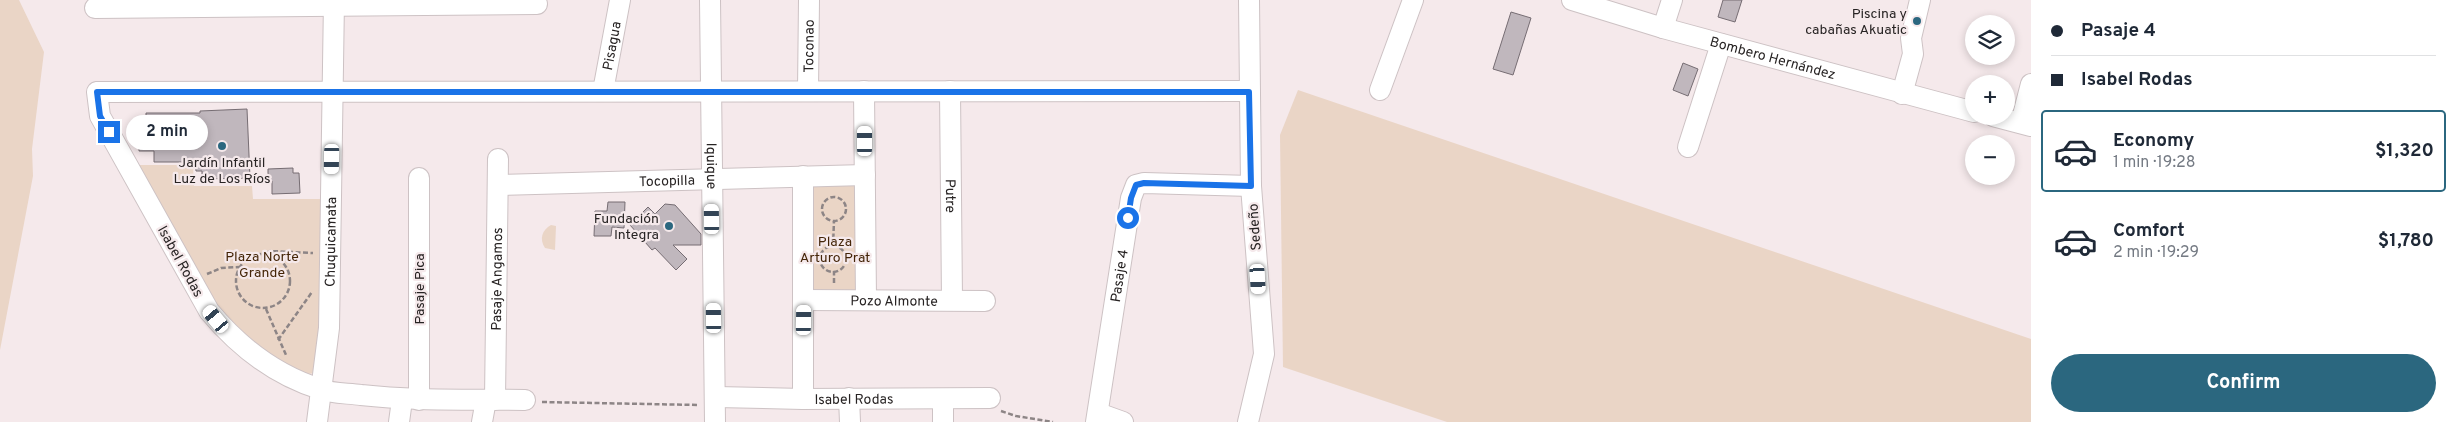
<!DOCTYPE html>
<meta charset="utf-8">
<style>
:root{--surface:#fff;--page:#f2f2f3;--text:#1f2937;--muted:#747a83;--line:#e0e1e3;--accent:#2b677f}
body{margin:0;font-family:Overpass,sans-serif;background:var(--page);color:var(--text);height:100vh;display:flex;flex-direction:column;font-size:19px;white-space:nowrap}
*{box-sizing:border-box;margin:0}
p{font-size:16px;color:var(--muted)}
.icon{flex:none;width:28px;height:28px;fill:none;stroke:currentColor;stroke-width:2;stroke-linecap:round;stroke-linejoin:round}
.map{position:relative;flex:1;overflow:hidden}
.details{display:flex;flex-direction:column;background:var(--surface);width:425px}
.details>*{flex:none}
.banner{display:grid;align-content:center;height:110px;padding:0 20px;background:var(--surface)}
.tools{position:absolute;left:1965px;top:15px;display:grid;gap:10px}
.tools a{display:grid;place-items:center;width:50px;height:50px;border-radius:50%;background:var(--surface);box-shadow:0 2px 8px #0003;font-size:25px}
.end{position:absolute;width:22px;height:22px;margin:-11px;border:6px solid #1a73e8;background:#fff;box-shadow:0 0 0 2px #fff}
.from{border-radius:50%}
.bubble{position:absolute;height:35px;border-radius:18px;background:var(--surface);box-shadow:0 2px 8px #0003;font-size:16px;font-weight:700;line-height:35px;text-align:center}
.car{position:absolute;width:15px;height:30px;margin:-15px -8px;border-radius:6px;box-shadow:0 0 4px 1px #0007;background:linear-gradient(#fff 24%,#345 0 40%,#fff 0 76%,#345 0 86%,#fff 0)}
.banner b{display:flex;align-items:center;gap:18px;height:48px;font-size:19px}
.banner b+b{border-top:1px solid var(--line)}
.banner i{width:12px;height:12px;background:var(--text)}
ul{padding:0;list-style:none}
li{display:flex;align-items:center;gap:15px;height:82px;margin:0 10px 8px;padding:0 10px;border:2px solid transparent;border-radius:5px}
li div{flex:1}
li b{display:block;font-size:19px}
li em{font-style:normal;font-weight:700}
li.active{border-color:var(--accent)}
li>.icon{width:45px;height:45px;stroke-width:1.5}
.button{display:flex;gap:10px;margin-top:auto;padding:10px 20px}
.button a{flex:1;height:58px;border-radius:30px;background:var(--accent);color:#fff;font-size:20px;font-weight:700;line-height:58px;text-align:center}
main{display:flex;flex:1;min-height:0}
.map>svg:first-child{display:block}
.green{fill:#ead5c6}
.building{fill:#c0b7bd;stroke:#766d73}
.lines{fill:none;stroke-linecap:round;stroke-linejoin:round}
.minor-casing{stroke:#cdc2c4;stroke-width:22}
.path{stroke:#8d8586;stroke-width:2.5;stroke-dasharray:5 2.5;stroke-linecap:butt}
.minor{stroke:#fff;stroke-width:20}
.route{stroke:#1a73e8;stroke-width:6}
.poi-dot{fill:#2b677f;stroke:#f5e9eb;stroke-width:2}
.labels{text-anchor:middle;stroke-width:4.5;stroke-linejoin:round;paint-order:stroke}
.poi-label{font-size:14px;fill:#272323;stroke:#f5e9eb;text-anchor:end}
.street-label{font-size:14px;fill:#272323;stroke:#f5e9eb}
.park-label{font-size:14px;fill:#442508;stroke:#f5e9eb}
</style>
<main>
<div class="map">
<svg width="2031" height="422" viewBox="0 0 2031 422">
<rect width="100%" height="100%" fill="#f5e9eb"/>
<g class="green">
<path d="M0,0H19L44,52L32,149L33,176L0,350Z"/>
<path d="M1298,90L2031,339V422H1447L1283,367L1280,135Z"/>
<path d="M132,165H193L194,186H252L253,199H327L317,373L307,374L269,356L211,306Z"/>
<path d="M813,178H855L856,294L817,295L808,285V227Z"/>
<path d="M551,225L556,226L555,250L545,248C539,239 542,230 551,225Z"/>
</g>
<g class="building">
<path d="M1723,0H1742L1735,22L1718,17Z"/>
<path d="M1511,12L1531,18L1513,75L1493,69Z"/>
<path d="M1683,63L1698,69L1688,96L1673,90Z"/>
<path d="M247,109L250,178L202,179V171H196L195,162H154V151H139V139H146V113H200V111Z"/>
<path d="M293,168V173H299L300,193L272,194V181H268V169Z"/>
<path d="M608,202H625L624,228L612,227L611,236H594L595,211H607Z"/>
<path d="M665,204L675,205L701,234V245H673L687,259L676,270L655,248L652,250L630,225L648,207L655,214Z"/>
</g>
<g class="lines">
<defs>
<g id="minor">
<path id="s1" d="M710,0L715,422"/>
<path id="s2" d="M1572,0L1663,28L1974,112"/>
<path d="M95,8L537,4"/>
<path d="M1663,28L1672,0"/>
<path d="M1380,90L1413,0"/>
<path id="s3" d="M603,91L620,0"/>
<path id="s4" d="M808,91L809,0"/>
<path d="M864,91L866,300"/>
<path id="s5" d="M950,91L952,300"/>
<path d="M1902,94L1913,54L1911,38L1920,0"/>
<path d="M1993,116L2031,126"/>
<path d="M2021,123L2031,84"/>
<path d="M1688,147L1721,44"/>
<path id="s6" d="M498,185L865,175"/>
<path id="s7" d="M804,300L985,301"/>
<path id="s8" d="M716,397L803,399L990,398"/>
<path d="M849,398L850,422"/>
<path d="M803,399V176"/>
<path d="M419,400V178"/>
<path id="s9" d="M495,400L498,159"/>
<path d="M525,400C470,399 416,401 361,395C348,393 333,394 320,389C275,375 239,347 209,311L100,116L97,92L1249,91"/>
<path d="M1098,413L1123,422"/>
<path id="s10" d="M317,422L329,328L334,0"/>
<path d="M399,422L402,400"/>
<path d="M482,422L486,400"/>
<path d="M943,422V399"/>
<path id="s11" d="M1096,422L1131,198L1136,185L1144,183L1251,186"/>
<path d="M1248,422L1264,354L1251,186L1249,0"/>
</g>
</defs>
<use href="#minor" class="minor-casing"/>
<g class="path">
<circle cx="834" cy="209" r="12"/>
<path d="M833,246L834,221"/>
<circle cx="833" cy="259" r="13"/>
<path d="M266,253L270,251L313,253"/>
<circle cx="263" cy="281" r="27"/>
<path d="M207,274L221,268L240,267"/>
<path d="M834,283V271"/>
<path d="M266,309L286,355"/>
<path d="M278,340L312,292"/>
<path d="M542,402L699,405"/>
<path d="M1001,411L1016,416L1053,422"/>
</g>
<use href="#minor" class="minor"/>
</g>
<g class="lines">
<path class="route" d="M109,132L100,116L97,92H1249L1251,186L1144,183L1136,185L1131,198L1128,218"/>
</g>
<g class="poi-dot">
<circle cx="1917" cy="21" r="5"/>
<circle cx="222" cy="146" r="5"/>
<circle cx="669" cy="226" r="5"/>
</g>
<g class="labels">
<g class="poi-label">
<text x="1907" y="18">Piscina y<tspan x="1907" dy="16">cabañas Akuatic</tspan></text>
<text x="222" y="167" text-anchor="middle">Jardín Infantil<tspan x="222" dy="16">Luz de Los Ríos</tspan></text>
<text x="659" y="223">Fundación<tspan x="659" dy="16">Integra</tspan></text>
</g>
<g class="street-label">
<text dy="5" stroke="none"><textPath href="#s3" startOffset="46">Pisagua</textPath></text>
<text dy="5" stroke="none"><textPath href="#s4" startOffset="45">Toconao</textPath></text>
<text dy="5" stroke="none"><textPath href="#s2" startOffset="209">Bombero Hernández</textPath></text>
<text dy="5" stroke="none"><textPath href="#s1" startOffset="166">Iquique</textPath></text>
<text dy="5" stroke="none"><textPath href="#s6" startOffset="169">Tocopilla</textPath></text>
<text dy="5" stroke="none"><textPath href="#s5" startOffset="105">Putre</textPath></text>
<text transform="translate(1254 227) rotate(-94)" y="5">Sedeño</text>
<text dy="5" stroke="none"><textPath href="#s10" startOffset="181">Chuquicamata</textPath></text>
<text transform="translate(181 261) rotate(61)" y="5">Isabel Rodas</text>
<text dy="5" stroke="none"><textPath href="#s11" startOffset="148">Pasaje 4</textPath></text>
<text dy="5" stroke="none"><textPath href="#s9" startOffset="121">Pasaje Angamos</textPath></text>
<text transform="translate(419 289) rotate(-90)" y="5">Pasaje Pica</text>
<text dy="5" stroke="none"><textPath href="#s7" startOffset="90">Pozo Almonte</textPath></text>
<text dy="5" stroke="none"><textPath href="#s8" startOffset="138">Isabel Rodas</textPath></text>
</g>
<g class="park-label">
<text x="835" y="246">Plaza<tspan x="835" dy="16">Arturo Prat</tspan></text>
<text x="262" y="261">Plaza Norte<tspan x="262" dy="16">Grande</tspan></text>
</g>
</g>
</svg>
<div class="tools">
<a><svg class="icon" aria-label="layers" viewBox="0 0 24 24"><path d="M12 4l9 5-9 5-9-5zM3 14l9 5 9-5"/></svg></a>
<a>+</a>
<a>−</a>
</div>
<i class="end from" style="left:1128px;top:218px"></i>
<i class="end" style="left:109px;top:132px"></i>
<div class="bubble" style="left:126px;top:115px;width:82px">2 min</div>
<i class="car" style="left:865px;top:141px;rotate:0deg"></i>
<i class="car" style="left:332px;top:159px;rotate:181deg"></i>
<i class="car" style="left:712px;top:219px;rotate:359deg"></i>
<i class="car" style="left:1258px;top:279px;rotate:176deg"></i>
<i class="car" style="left:714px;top:318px;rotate:359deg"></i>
<i class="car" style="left:216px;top:319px;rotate:320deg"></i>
<i class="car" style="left:804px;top:320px;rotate:1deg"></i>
</div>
<section class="details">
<div class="banner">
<b><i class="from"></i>Pasaje 4</b>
<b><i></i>Isabel Rodas</b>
</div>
<ul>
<li class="active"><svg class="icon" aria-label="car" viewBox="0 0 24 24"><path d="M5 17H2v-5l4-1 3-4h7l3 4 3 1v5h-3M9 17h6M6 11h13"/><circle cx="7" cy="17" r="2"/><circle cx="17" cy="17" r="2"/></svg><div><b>Economy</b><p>1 min · 19:28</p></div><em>$1,320</em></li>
<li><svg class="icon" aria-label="car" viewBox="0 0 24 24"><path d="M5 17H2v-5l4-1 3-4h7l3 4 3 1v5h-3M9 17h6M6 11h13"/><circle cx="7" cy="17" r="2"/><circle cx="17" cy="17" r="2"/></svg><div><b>Comfort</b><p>2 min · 19:29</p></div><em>$1,780</em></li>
</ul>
<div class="button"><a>Confirm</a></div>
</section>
</main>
